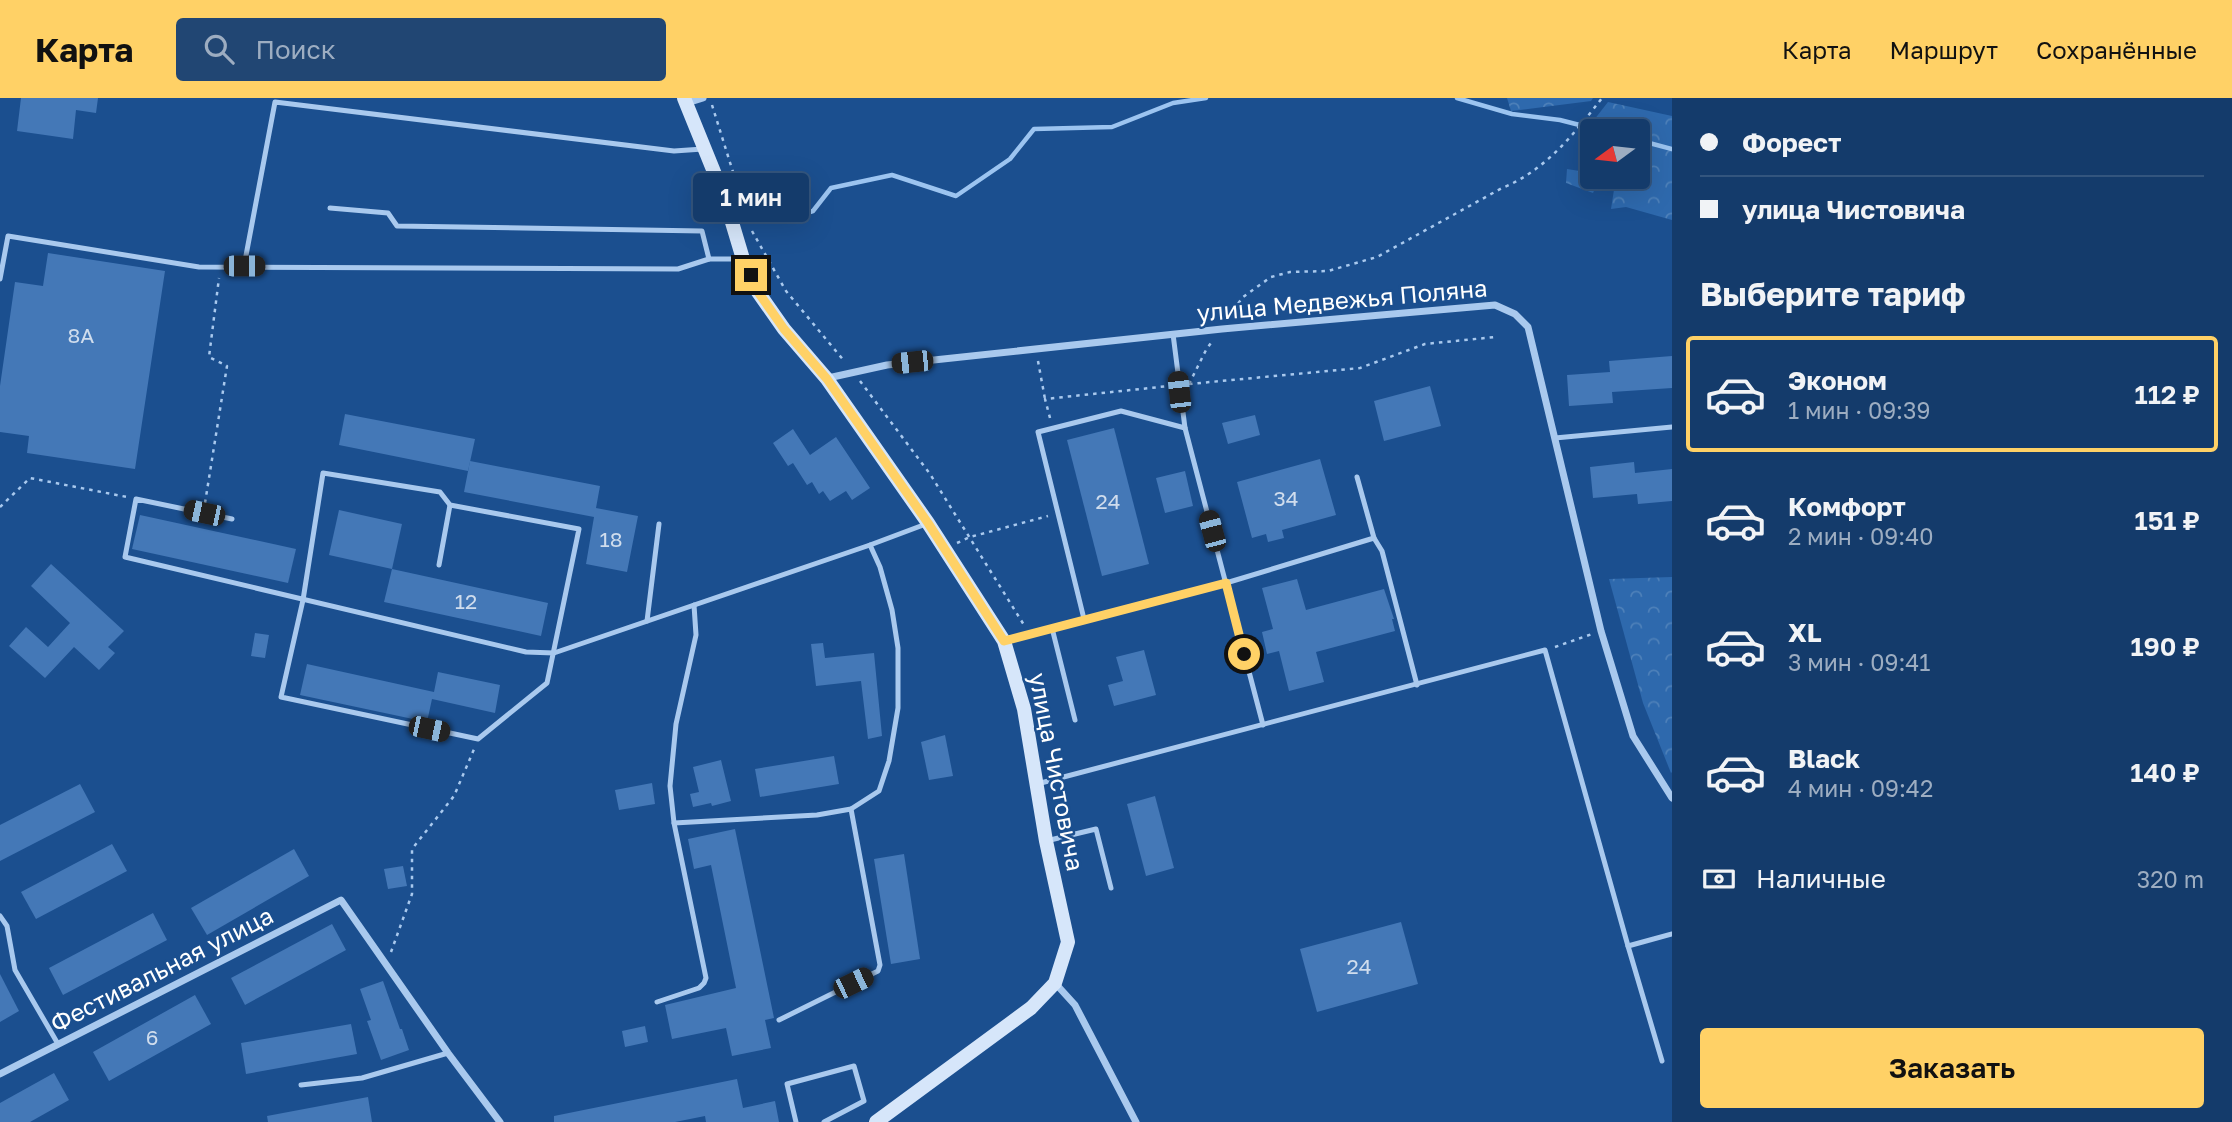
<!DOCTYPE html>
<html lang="ru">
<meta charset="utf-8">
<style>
:root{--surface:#143b6b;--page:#214673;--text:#f1f3f6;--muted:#9dadc1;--line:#33557e;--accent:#ffd166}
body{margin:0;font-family:"Golos Text",sans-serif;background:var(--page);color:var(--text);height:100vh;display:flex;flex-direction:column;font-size:26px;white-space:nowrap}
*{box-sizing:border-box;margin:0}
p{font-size:23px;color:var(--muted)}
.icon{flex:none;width:38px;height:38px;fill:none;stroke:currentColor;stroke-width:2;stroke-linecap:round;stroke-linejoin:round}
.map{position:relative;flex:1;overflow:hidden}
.details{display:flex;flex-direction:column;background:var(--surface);width:560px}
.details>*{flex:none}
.hud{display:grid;align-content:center;height:154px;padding:0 28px;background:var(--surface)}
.needle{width:46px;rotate:255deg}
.buttons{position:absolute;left:1580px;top:21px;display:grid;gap:14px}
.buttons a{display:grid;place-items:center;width:70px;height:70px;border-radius:7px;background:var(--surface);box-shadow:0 7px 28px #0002,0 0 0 2px var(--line);font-size:35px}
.end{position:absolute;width:32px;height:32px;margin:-16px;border:9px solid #ffd166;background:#111;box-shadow:0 0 0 4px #111}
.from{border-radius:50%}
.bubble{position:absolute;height:49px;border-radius:7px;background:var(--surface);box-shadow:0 7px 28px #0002,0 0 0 2px var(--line);font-size:23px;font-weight:600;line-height:49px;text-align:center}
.car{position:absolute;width:21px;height:42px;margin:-21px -10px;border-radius:9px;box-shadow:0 0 5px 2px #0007;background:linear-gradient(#222 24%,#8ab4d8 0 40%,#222 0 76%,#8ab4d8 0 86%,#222 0)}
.hud b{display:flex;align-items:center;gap:24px;height:66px;font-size:26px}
.hud b+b{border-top:2px solid var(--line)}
.hud i{width:18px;height:18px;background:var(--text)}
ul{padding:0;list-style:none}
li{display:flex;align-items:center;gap:21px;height:116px;margin:0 14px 10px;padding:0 14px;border:4px solid transparent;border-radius:7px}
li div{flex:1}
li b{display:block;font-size:26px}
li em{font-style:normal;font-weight:600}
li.current{border-color:var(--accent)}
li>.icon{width:63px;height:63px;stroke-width:1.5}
h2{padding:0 28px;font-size:32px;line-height:84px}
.pay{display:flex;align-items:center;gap:18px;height:77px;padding:0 28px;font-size:26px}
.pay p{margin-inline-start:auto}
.primary-button{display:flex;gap:14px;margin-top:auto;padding:14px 28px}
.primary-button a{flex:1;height:80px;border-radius:7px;background:var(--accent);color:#111;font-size:28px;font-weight:600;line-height:80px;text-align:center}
header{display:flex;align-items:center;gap:42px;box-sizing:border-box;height:98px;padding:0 35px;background:var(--accent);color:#111}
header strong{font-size:33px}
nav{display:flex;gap:38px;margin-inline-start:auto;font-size:24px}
.search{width:490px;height:63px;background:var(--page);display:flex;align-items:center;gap:18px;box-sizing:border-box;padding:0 24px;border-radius:7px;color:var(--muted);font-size:26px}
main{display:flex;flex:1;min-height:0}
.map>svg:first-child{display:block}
.forest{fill:url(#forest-crowns)}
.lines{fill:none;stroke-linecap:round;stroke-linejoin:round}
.stream{stroke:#9cc4f0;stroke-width:4.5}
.building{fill:#4478b7}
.path{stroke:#a9c9ee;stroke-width:2.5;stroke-dasharray:3.5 5;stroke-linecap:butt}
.lane{stroke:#a9c9ee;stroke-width:5}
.street{stroke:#a9c9ee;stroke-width:7}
.secondary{stroke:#d6e6fa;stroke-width:14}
.route{stroke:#ffd166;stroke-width:9}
.labels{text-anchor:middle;stroke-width:5;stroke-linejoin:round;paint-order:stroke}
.number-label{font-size:21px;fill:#d0dded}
.street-label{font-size:24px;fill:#fff;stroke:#1b4f8f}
</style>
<header>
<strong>Карта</strong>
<div class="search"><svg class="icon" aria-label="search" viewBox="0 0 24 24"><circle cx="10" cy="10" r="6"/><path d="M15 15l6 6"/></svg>Поиск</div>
<nav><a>Карта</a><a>Маршрут</a><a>Сохранённые</a></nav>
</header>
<main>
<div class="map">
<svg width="1672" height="1024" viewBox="0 0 1672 1024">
<defs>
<pattern id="forest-crowns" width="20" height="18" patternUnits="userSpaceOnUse" patternTransform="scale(1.75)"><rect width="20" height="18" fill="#2e69ad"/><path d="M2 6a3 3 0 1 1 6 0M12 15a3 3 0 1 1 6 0" fill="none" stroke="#4d80b9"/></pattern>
</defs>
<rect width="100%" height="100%" fill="#1b4f8f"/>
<g class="forest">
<path d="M1507,0H1593L1591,3L1511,13Z"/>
<path d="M1608,4L1672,18V122L1626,109L1611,111L1616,79H1638V33H1595L1594,22Z"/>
<path d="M1567,71L1592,75V79L1599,81L1593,95L1566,85Z"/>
<path d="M1672,479V674L1671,675L1643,605L1609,481Z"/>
</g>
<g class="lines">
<g class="stream">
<path d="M1457,0L1512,16L1560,22L1603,33"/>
<path d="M1638,42L1672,51"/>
<path d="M754,120L776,101L795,119L813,113L831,90L892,77L956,98L1010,61L1034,31L1112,29L1173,5L1206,0"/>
</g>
</g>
<g class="building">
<path d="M21,0H98L96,15L76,12L73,41L17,33Z"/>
<path d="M48,155L165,173L135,371L27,355L29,338L0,334V288L15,184L43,188Z"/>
<path d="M1672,258V290L1612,294L1613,305L1569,308L1567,277L1610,274L1609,263Z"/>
<path d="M1430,288L1441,328L1384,343L1374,303Z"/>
<path d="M345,316L475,341L468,373L339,347Z"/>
<path d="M1255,317L1260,337L1228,346L1222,325Z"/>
<path d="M1114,330L1149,466L1102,478L1067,342Z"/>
<path d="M793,331L810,357L836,339L870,390L852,402L846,393L830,403L823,393L819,396L812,384L807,387L793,365L788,368L773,345Z"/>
<path d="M1320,361L1336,417L1282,432L1284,440L1268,444L1266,436L1252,440L1237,384Z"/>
<path d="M470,363L600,388L596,410L638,418L627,474L586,466L594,419L464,394Z"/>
<path d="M1634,364L1635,375L1672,371V403L1638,406L1637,396L1593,400L1590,369Z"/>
<path d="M1185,373L1193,408L1165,415L1156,380Z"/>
<path d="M339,412L402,426L392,471L329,457Z"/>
<path d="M140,417L296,451L288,485L132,451Z"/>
<path d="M51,466L124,533L108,549L115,555L99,572L74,549L45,580L9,548L26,529L48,549L70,525L31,488Z"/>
<path d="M392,471L548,505L541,538L384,504Z"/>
<path d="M1297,481L1306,512L1384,491L1394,521H1392L1395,533L1316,554L1324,584L1289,593L1279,553L1267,556L1262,534L1273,531L1262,490Z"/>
<path d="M255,535L269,537L265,560L251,558Z"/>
<path d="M823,545L825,560L874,555L882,638L868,641L861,583L816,588L811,546Z"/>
<path d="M1144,552L1156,597L1114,608L1108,587L1123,583L1116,559Z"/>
<path d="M307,566L434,594L438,574L500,587L495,615L432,601L427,624L300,597Z"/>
<path d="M945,637L953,678L929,682L921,644Z"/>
<path d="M834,658L839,686L760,699L755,671Z"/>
<path d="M721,662L731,703L712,708L711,705L693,709L690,696L699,694L693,669Z"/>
<path d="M652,685L655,706L619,712L615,692Z"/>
<path d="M80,686L95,714L0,763V727Z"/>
<path d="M1155,698L1174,770L1146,778L1127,706Z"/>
<path d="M735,731L774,920L765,922L771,950L732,958L726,930L672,941L665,907L736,890L711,767L694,771L688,741Z"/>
<path d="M112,746L127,773L36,821L21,794Z"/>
<path d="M294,751L309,778L207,837L191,810Z"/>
<path d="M904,756L920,861L891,866L874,761Z"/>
<path d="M403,768L407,788L388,791L384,771Z"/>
<path d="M153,815L167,842L63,897L49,870Z"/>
<path d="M1401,824L1418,886L1317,914L1300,851Z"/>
<path d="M332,826L346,852L245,907L231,880Z"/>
<path d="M0,876L19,913L0,924Z"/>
<path d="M383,883L400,931H402L409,952L381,962L367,923L371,922L360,891Z"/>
<path d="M195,897L211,926L109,983L93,954Z"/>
<path d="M351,926L357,956L246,976L241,945Z"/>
<path d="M645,928L648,944L625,949L622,933Z"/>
<path d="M54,975L69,1002L30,1024H0V1005Z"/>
<path d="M737,981L743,1010L775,1003L779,1024H706L705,1018L675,1024H554V1018Z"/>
<path d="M368,999L372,1024H268L267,1018Z"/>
</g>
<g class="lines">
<g class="path">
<path d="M712,7L738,90"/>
<path d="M752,133L786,193L845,264"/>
<path d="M1228,219L1243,199L1271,179L1290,174L1328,173L1377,159L1502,90C1545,73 1575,35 1602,0"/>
<path d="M1038,263L1045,301"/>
<path d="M860,283L930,376L1024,527"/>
<path d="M1189,286L1206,252L1213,242"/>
<path d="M1189,286L1360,270L1425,246L1495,239"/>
<path d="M1050,320L1045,301L1169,288"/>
<path d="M205,405L227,268L209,259L219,180"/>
<path d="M0,409L30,380L127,399"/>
<path d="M957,445L970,439L1048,418"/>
<path d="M1555,549L1592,536"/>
<path d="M391,854L412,796V751L454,698L475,649"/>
</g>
<g class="lane">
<path d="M330,110L388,115L397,128L702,133L709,161"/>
<path d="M244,168L275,4L674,53L703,51"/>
<path d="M0,181L8,138L199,169L678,171L709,161H740"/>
<path d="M1173,236L1185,330L1263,627"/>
<path d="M1555,340L1672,329"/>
<path d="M323,375L440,394L450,407L579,431L547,585L478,641L281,599L303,502Z"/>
<path d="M1357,379L1374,440L1382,453L1417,587"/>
<path d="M232,421L136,401L125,459L526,554L554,555L870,447L926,426"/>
<path d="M439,467L450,407"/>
<path d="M1084,521L1038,334L1121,313L1185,330"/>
<path d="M647,523L659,426"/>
<path d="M1052,530L1075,622"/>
<path d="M1006,542L1226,485L1374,440"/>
<path d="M1037,686L1545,552L1628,848L1662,963"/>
<path d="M674,725L817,717L851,711L879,693L889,663L898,610V550L892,512L880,469L870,447"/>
<path d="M1046,743L1096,731L1111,790"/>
<path d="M0,818L7,828L15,872L58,946"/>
<path d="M1628,848L1672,836"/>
<path d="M657,904L699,890L704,885L706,880L674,725L670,688L676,626L696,537L694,507"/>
<path d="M779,922L878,873L880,867L851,711"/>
<path d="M301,987L362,980L448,955"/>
<path d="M796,1024L787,986L854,968L864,1003L824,1024"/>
</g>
<g class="street">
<path d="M687,5L703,0"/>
<path d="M828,280L887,267L1222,231L1495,207L1515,216L1528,229L1601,533L1633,638L1672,700"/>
<path d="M1055,885L1075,907L1136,1024"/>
<path d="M0,976L341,802L448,955L500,1024"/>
</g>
<path class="secondary" d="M684,0L725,101L743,161L758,194L784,231L827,281L928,425L1004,543L1024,611L1046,743L1068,844L1055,885L1031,910L876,1024"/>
</g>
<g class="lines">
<path class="route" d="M751,177L758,194L784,231L827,281L928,425L1004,543L1226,485L1244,556"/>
</g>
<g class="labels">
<g class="number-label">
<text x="81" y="245">8А</text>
<text x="1286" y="408">34</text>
<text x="1108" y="411">24</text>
<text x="611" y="449">18</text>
<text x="466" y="511">12</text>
<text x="1359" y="876">24</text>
<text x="152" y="947">6</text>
</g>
<g class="street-label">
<text transform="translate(1342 203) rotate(-5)" y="8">улица Медвежья Поляна</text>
<text transform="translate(1056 674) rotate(79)" y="8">улица Чистовича</text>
<text transform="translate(162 872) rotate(-27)" y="8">Фестивальная улица</text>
</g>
</g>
</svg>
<div class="buttons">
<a><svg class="needle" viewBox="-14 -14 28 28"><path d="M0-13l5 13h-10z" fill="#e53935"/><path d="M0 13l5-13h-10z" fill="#9dadc1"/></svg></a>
</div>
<i class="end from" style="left:1244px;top:556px"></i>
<i class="end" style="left:751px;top:177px"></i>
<div class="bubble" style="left:693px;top:75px;width:116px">1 мин</div>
<i class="car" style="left:244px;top:168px;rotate:90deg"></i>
<i class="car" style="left:912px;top:264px;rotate:264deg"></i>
<i class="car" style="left:1179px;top:294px;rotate:354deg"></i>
<i class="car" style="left:204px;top:415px;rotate:282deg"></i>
<i class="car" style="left:1212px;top:433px;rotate:345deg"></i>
<i class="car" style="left:429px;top:631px;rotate:102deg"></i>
<i class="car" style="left:853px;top:885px;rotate:64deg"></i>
</div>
<section class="details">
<div class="hud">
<b><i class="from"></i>Форест</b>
<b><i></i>улица Чистовича</b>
</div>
<h2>Выберите тариф</h2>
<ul>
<li class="current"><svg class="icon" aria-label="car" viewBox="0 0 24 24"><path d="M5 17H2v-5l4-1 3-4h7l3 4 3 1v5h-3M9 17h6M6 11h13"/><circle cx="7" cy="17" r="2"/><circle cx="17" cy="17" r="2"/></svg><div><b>Эконом</b><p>1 мин · 09:39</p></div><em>112 ₽</em></li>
<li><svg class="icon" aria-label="car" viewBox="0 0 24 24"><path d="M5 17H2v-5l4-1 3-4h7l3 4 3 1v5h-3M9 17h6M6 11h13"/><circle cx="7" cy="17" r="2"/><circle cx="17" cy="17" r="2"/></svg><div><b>Комфорт</b><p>2 мин · 09:40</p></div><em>151 ₽</em></li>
<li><svg class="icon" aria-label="car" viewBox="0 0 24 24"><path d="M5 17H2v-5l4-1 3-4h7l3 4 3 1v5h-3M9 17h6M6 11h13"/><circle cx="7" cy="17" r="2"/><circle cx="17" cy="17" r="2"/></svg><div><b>XL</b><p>3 мин · 09:41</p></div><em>190 ₽</em></li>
<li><svg class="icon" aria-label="car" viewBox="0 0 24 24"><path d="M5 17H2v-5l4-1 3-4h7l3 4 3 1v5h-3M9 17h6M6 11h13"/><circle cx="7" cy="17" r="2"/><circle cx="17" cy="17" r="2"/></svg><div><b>Black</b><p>4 мин · 09:42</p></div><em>140 ₽</em></li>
</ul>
<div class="pay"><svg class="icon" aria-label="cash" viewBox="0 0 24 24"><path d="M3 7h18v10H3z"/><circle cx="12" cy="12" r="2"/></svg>Наличные<p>320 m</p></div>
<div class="primary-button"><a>Заказать</a></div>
</section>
</main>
